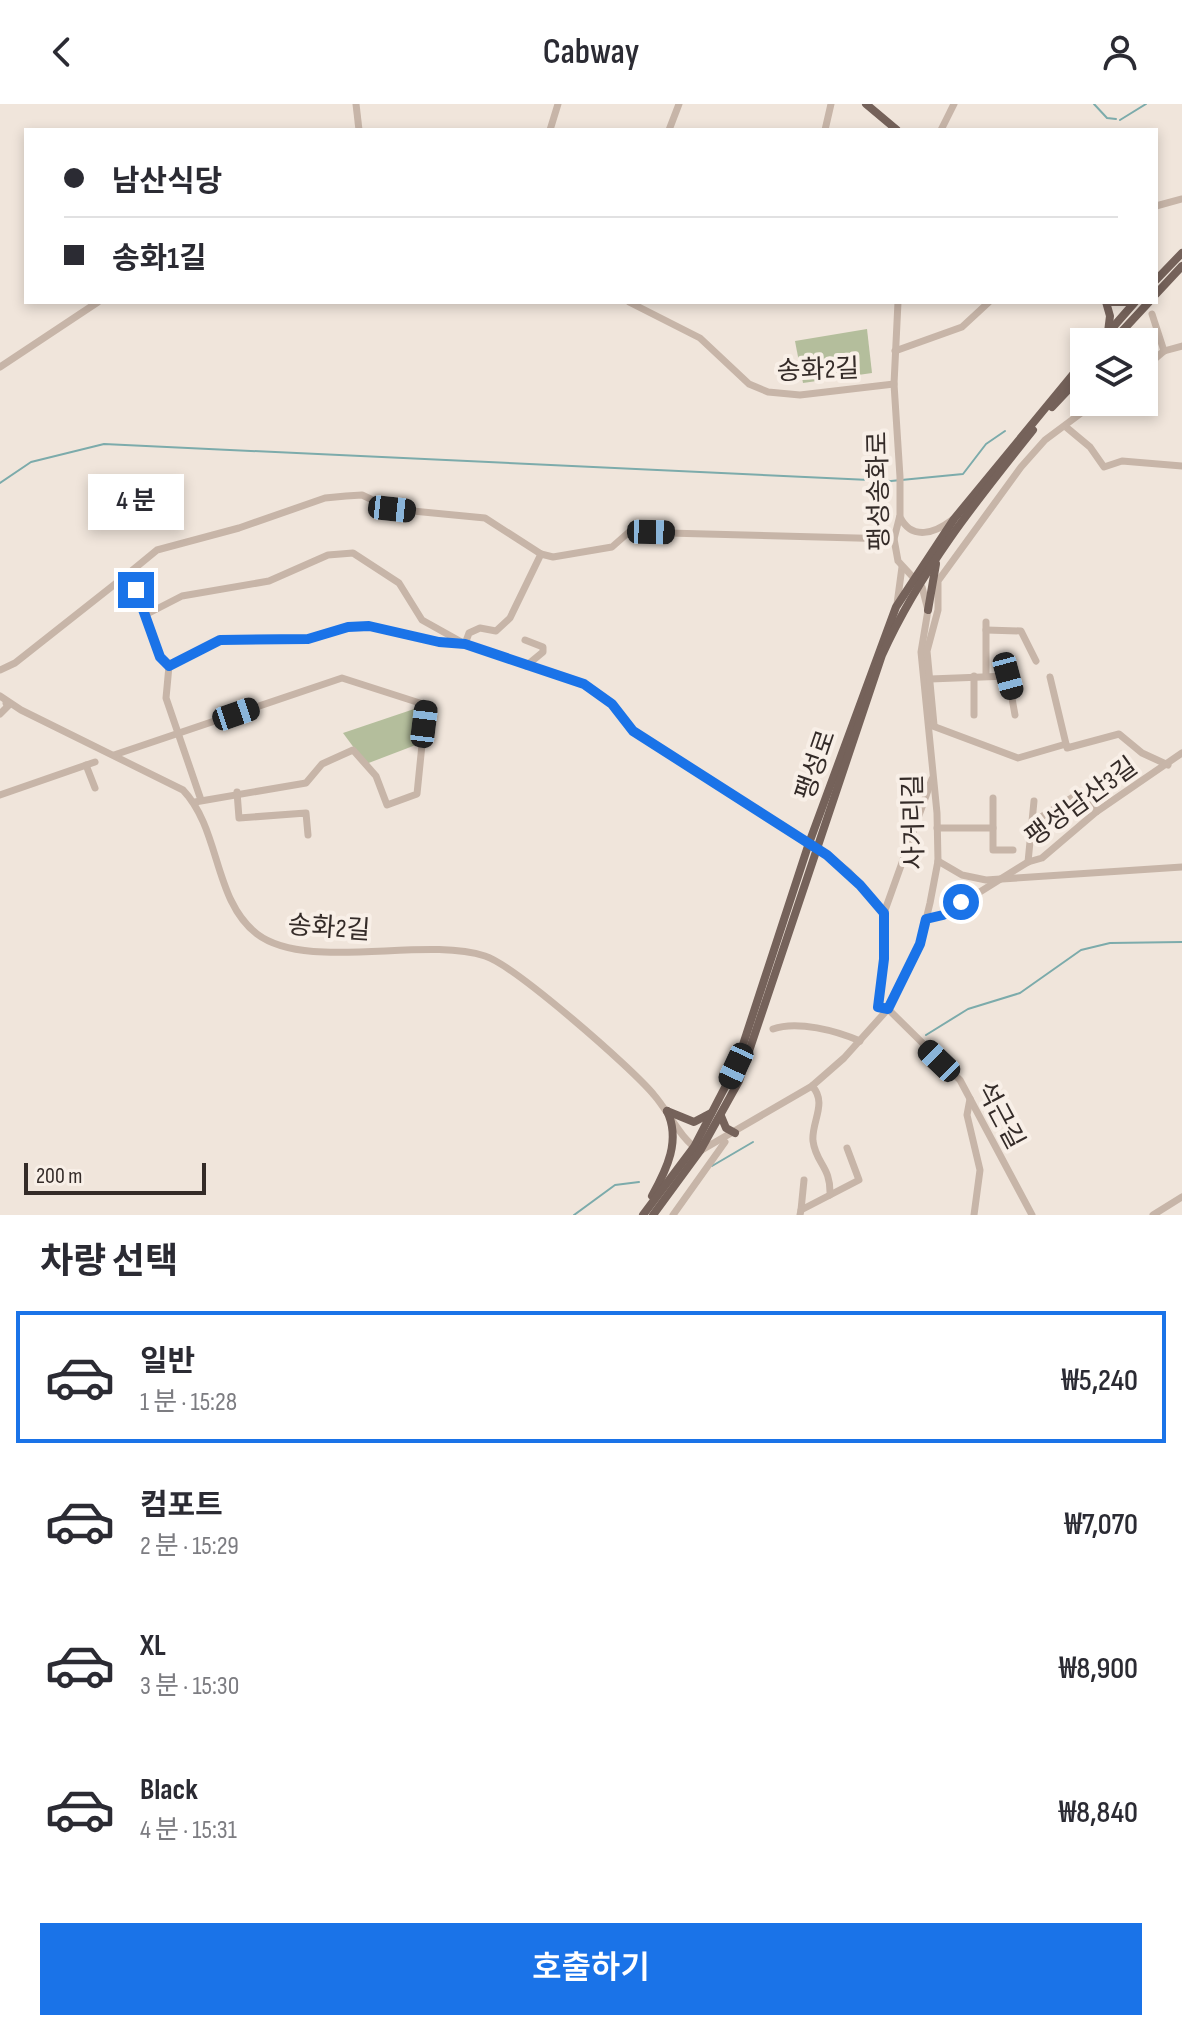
<!DOCTYPE html>
<html lang="ko">
<meta charset="utf-8">
<style>
:root{--surface:#fff;--page:#f2f2f3;--text:#2b2b33;--muted:#7c7c81;--line:#e1e1e2;--accent:#1a73e8}
body{margin:0;font-family:"Sofia Sans Condensed","Noto Sans KR",sans-serif;background:var(--page);color:var(--text);height:100vh;display:flex;flex-direction:column;font-size:30px;white-space:nowrap}
*{box-sizing:border-box;margin:0}
p{font-size:26px;color:var(--muted)}
.icon{flex:none;width:44px;height:44px;fill:none;stroke:currentColor;stroke-width:2;stroke-linecap:round;stroke-linejoin:round}
.map{position:relative;height:1111px;overflow:hidden}
.sheet{display:flex;flex-direction:column;background:var(--surface);flex:1}
.sheet>*{flex:none}
.guide{position:absolute;left:24px;top:24px;width:1134px;height:176px;border-radius:0px;box-shadow:0 4px 12px #0003;display:grid;align-content:center;height:176px;padding:0 40px;background:var(--surface)}
.controls{position:absolute;left:1070px;top:224px;display:grid;gap:16px}
.controls a{display:grid;place-items:center;width:88px;height:88px;border-radius:0px;background:var(--surface);box-shadow:0 4px 12px #0003;font-size:40px}
.scale{position:absolute;left:24px;bottom:20px;width:182px;box-sizing:border-box;padding-left:8px;border:4px solid #342b28;border-top:0;font-size:22px;line-height:28px;white-space:nowrap;color:#342b28;-webkit-text-stroke:6px #f8efe7;paint-order:stroke}
.end{position:absolute;width:36px;height:36px;margin:-18px;border:10px solid #1a73e8;background:#fff;box-shadow:0 0 0 4px #fff}
.from{border-radius:50%}
.bubble{position:absolute;height:56px;border-radius:0px;background:var(--surface);box-shadow:0 4px 12px #0003;font-size:26px;font-weight:600;line-height:56px;text-align:center}
.car{position:absolute;width:24px;height:48px;margin:-24px -12px;border-radius:10px;box-shadow:0 0 6px 2px #0007;background:linear-gradient(#222 24%,#8ab4d8 0 40%,#222 0 76%,#8ab4d8 0 86%,#222 0)}
.guide b{display:flex;align-items:center;gap:28px;height:76px;font-size:30px}
.guide b+b{border-top:2px solid var(--line)}
.guide i{width:20px;height:20px;background:var(--text)}
ul{padding:0;list-style:none}
li{display:flex;align-items:center;gap:24px;height:132px;margin:0 16px 12px;padding:0 24px;border:4px solid transparent;border-radius:0px}
li div{flex:1}
li b{display:block;font-size:30px}
li em{font-style:normal;font-weight:600}
li.on{border-color:var(--accent)}
li>.icon{width:72px;height:72px;stroke-width:1.5}
h2{padding:0 40px;font-size:36px;line-height:96px}
.button{display:flex;gap:16px;margin-top:auto;padding:16px 40px}
.button a{flex:1;height:92px;border-radius:0px;background:var(--accent);color:#fff;font-size:32px;font-weight:600;line-height:92px;text-align:center}
header{display:flex;justify-content:space-between;align-items:center;height:104px;padding:0 40px;background:var(--surface);font-size:36px;font-weight:600}
.map>svg:first-child{display:block}
.green{fill:#b4be9c}
.lines{fill:none;stroke-linecap:round;stroke-linejoin:round}
.stream{stroke:#7cabab;stroke-width:2}
.minor{stroke:#c7b5a8;stroke-width:7}
.major{stroke:#75625a;stroke-width:8}
.route{stroke:#1a73e8;stroke-width:10}
.labels{text-anchor:middle;stroke-width:8;stroke-linejoin:round;paint-order:stroke}
.street-label{font-size:26px;fill:#342b28;stroke:#f8efe7}
</style>
<header><svg class="icon" aria-label="back" viewBox="0 0 24 24"><path d="M15 5l-7 7 7 7"/></svg>Cabway<svg class="icon" aria-label="person" viewBox="0 0 24 24"><circle cx="12" cy="8" r="4"/><path d="M4 21q1-7 8-7t8 7"/></svg></header>
<div class="map">
<svg width="1182" height="1111" viewBox="0 0 1182 1111">
<rect width="100%" height="100%" fill="#f0e5db"/>
<g class="green">
<path d="M867,225L872,269L803,279L795,237Z"/>
<path d="M426,601L421,639L366,660L343,629Z"/>
</g>
<g class="lines">
<g class="stream">
<path d="M1094,0L1107,14L1116,15"/>
<path d="M1120,16L1146,0"/>
<path d="M0,379L31,358L104,340L891,377L963,370L986,340L1005,327"/>
<path d="M926,931L968,905L1020,889L1081,846L1110,839L1182,838"/>
<path d="M712,1062L753,1038"/>
<path d="M574,1111L615,1081L639,1078"/>
</g>
<g class="minor">
<path d="M356,0L359,26"/>
<path d="M550,26L558,0"/>
<path d="M669,26L679,0"/>
<path d="M825,26L831,0"/>
<path d="M941,26L954,0"/>
<path d="M1156,102L1182,95"/>
<path d="M629,198L700,234L749,280L768,288L800,291L894,280"/>
<path d="M1152,210L1164,247"/>
<path d="M895,247L962,223L989,198"/>
<path d="M1164,247L1182,242"/>
<path d="M0,263L98,198"/>
<path d="M1144,264L1164,247"/>
<path d="M1066,323L1090,343L1104,363L1122,357L1182,362"/>
<path d="M900,413C912,437 935,429 952,416"/>
<path d="M129,469L157,446L239,424L325,394L346,392L362,391L392,405L485,414L541,450L553,453L612,443L629,428L894,435"/>
<path d="M897,500L902,463"/>
<path d="M145,511L182,492L269,477L328,451L353,449L399,479L422,516L465,540L469,529L480,524L496,527L510,514L541,450"/>
<path d="M986,526L1021,527L1036,557"/>
<path d="M525,536L543,543V548L526,562"/>
<path d="M169,562L166,594L201,696"/>
<path d="M0,566L15,559L129,469L160,553L169,562L220,536L308,535L348,523L369,522L439,538L465,540L584,580L612,600L633,627L827,751L849,768L884,809V855L878,903L888,905L960,976L1032,1111"/>
<path d="M986,572V518"/>
<path d="M930,575L1008,572L1015,611"/>
<path d="M0,592L21,606L183,686C221,726 213,796 257,830C307,868 424,832 485,852C514,861 632,964 654,991C669,1008 680,1035 700,1047L812,982L844,954L888,905L920,840L930,799L938,757L937,709L921,548L928,506L922,483L898,457L894,435L900,411V373L894,280L898,198"/>
<path d="M0,610L10,600L6,599"/>
<path d="M974,611V572"/>
<path d="M930,621L1018,654L1066,640L1050,573"/>
<path d="M934,621L927,547L938,506V477L1021,363L1045,336L1096,298"/>
<path d="M1066,640L1067,644L1119,630L1142,649L1168,661"/>
<path d="M114,651L342,574L426,601L417,690L387,701L376,672L353,646L322,660L306,679L195,698"/>
<path d="M86,661L95,684"/>
<path d="M237,688L239,714L306,709L308,731"/>
<path d="M0,691L95,658"/>
<path d="M993,694V746H1013"/>
<path d="M1033,718L1078,690L1092,695L1096,708"/>
<path d="M937,724H993"/>
<path d="M938,757L962,771L986,776L1182,763"/>
<path d="M1028,758L1034,697"/>
<path d="M884,809L932,675"/>
<path d="M926,815L943,811L1028,758L1042,754L1096,708L1182,649"/>
<path d="M773,925C797,916 837,927 860,937"/>
<path d="M970,995L967,1011L980,1066L974,1111"/>
<path d="M830,1091L859,1076L847,1044"/>
<path d="M801,1106L804,1076"/>
<path d="M673,1111L725,1038"/>
<path d="M800,1111L801,1106L830,1091C831,1062 816,1060 813,1037C811,1018 828,999 812,982"/>
<path d="M1153,1111L1182,1093"/>
</g>
<g class="major">
<path d="M866,0L897,26"/>
<path d="M1156,176L1182,149"/>
<path d="M1156,190L1182,162"/>
<path d="M1106,198L1110,212L1108,228"/>
<path d="M1108,198H1134"/>
<path d="M1100,238L1135,198"/>
<path d="M1112,238L1149,198"/>
<path d="M1052,303L1084,269"/>
<path d="M928,506L936,460"/>
<path d="M667,1007L694,1018L711,1009"/>
<path d="M721,1012L726,1024L735,1029"/>
<path d="M652,1092C667,1065 681,1036 667,1007"/>
<path d="M643,1111L694,1043L736,962L808,742L896,503L954,415L1084,257"/>
<path d="M653,1111L700,1047L739,977L882,551C920,467 976,397 1033,326"/>
</g>
</g>
<g class="lines">
<path class="route" d="M136,486L160,553L169,562L220,536L308,535L348,523L369,522L439,538L465,540L584,580L612,600L633,627L827,751L860,781L884,809V855L878,903L888,905L920,840L926,815L943,811L961,798"/>
</g>
<g class="labels">
<g class="street-label">
<text transform="translate(818 265) rotate(-2)" y="9">송화2길</text>
<text transform="translate(878 387) rotate(-91)" y="9">팽성송화로</text>
<text transform="translate(815 661) rotate(-71)" y="9">팽성로</text>
<text transform="translate(1081 697) rotate(-36)" y="9">팽성남산3길</text>
<text transform="translate(913 718) rotate(-91)" y="9">사거리길</text>
<text transform="translate(329 823) rotate(4)" y="9">송화2길</text>
<text transform="translate(1001 1011) rotate(62)" y="9">석근길</text>
</g>
</g>
</svg>
<div class="controls">
<a><svg class="icon" aria-label="layers" viewBox="0 0 24 24"><path d="M12 4l9 5-9 5-9-5zM3 14l9 5 9-5"/></svg></a>
</div>
<div class="scale">200 m</div>
<i class="end from" style="left:961px;top:798px"></i>
<i class="end" style="left:136px;top:486px"></i>
<div class="bubble" style="left:88px;top:370px;width:96px">4 분</div>
<i class="car" style="left:392px;top:405px;rotate:96deg"></i>
<i class="car" style="left:651px;top:428px;rotate:91deg"></i>
<i class="car" style="left:1008px;top:572px;rotate:165deg"></i>
<i class="car" style="left:236px;top:610px;rotate:71deg"></i>
<i class="car" style="left:424px;top:620px;rotate:7deg"></i>
<i class="car" style="left:939px;top:957px;rotate:314deg"></i>
<i class="car" style="left:736px;top:962px;rotate:205deg"></i>
<div class="guide">
<b><i class="from"></i>남산식당</b>
<b><i></i>송화1길</b>
</div>
</div>
<section class="sheet">
<h2>차량 선택</h2>
<ul>
<li class="on"><svg class="icon" aria-label="car" viewBox="0 0 24 24"><path d="M5 17H2v-5l4-1 3-4h7l3 4 3 1v5h-3M9 17h6M6 11h13"/><circle cx="7" cy="17" r="2"/><circle cx="17" cy="17" r="2"/></svg><div><b>일반</b><p>1 분 · 15:28</p></div><em>₩5,240</em></li>
<li><svg class="icon" aria-label="car" viewBox="0 0 24 24"><path d="M5 17H2v-5l4-1 3-4h7l3 4 3 1v5h-3M9 17h6M6 11h13"/><circle cx="7" cy="17" r="2"/><circle cx="17" cy="17" r="2"/></svg><div><b>컴포트</b><p>2 분 · 15:29</p></div><em>₩7,070</em></li>
<li><svg class="icon" aria-label="car" viewBox="0 0 24 24"><path d="M5 17H2v-5l4-1 3-4h7l3 4 3 1v5h-3M9 17h6M6 11h13"/><circle cx="7" cy="17" r="2"/><circle cx="17" cy="17" r="2"/></svg><div><b>XL</b><p>3 분 · 15:30</p></div><em>₩8,900</em></li>
<li><svg class="icon" aria-label="car" viewBox="0 0 24 24"><path d="M5 17H2v-5l4-1 3-4h7l3 4 3 1v5h-3M9 17h6M6 11h13"/><circle cx="7" cy="17" r="2"/><circle cx="17" cy="17" r="2"/></svg><div><b>Black</b><p>4 분 · 15:31</p></div><em>₩8,840</em></li>
</ul>
<div class="button"><a>호출하기</a></div>
</section>
